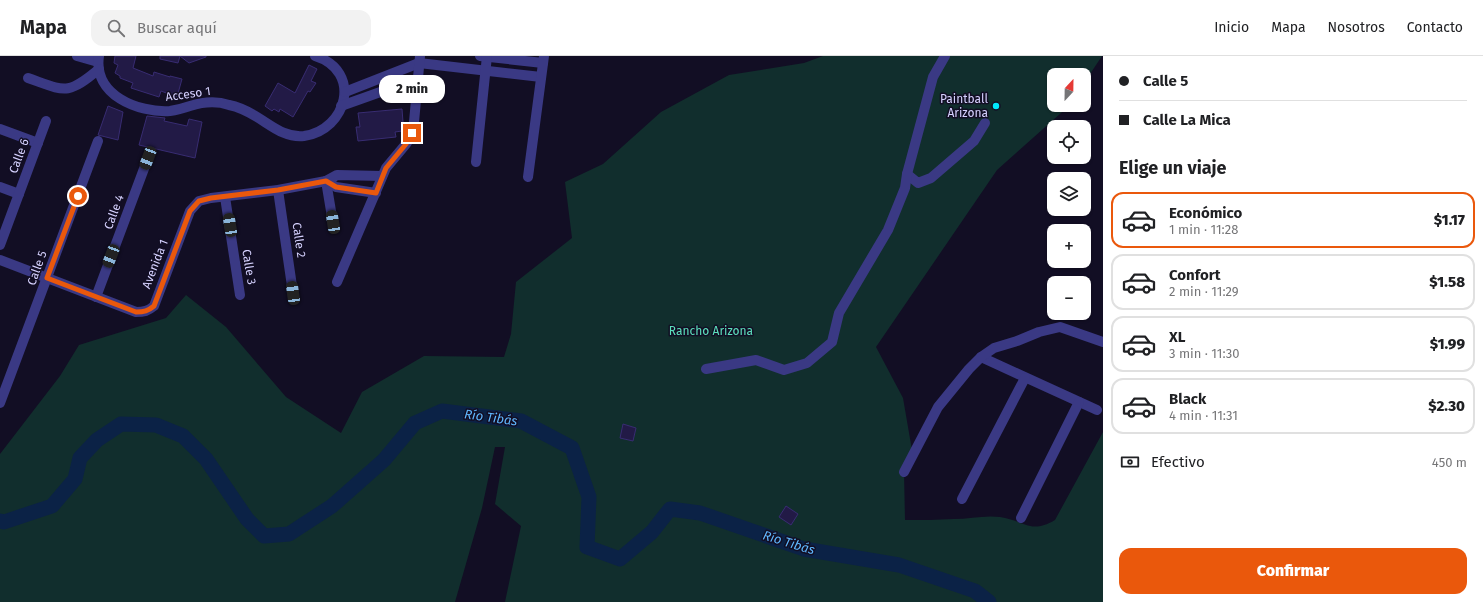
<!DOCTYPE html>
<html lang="es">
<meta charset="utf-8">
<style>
:root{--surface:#fff;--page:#f2f2f2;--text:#202124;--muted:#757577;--line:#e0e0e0;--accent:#ea580c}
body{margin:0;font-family:"Fira Sans",sans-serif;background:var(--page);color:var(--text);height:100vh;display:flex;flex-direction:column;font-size:15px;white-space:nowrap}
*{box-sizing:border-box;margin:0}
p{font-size:13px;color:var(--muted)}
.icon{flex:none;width:22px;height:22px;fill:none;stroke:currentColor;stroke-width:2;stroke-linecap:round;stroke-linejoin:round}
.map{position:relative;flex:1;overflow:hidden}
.panel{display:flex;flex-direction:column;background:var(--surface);width:380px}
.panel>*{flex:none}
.top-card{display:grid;align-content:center;height:88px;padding:0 16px;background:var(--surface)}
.needle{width:26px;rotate:22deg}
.tools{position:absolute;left:1047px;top:12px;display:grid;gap:8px}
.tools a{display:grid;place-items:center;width:44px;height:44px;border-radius:8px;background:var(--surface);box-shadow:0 1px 3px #0004;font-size:20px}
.end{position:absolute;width:18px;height:18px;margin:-9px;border:5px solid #ea580c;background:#fff;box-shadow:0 0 0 2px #fff}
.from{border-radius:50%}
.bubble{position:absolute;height:28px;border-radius:12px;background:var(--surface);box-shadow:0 1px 3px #0004;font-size:13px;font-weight:800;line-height:28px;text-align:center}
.car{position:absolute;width:12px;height:24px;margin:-12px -6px;border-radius:5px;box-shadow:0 0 3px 1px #0007;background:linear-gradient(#222 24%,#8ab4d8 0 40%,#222 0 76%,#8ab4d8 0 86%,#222 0)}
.top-card b{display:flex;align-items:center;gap:14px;height:38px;font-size:15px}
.top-card b+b{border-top:1px solid var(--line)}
.top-card i{width:10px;height:10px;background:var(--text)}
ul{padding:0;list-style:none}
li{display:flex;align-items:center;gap:12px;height:56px;margin:0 8px 6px;padding:0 8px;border:2px solid var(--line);border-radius:12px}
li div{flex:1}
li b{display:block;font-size:15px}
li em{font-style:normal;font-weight:800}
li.current{border-color:var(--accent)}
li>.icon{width:36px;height:36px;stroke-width:1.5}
h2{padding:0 16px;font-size:18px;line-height:48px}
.pay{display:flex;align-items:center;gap:10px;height:44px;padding:0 16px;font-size:15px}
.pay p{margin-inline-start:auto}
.action{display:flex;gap:8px;margin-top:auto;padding:8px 16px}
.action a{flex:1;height:46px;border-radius:12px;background:var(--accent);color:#fff;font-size:16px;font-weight:800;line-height:46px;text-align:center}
header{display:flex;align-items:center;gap:24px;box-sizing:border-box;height:56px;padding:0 20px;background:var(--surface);border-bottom:1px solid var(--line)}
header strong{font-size:19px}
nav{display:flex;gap:22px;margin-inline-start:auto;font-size:14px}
.search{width:280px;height:36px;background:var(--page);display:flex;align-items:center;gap:10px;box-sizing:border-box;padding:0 14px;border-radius:12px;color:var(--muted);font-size:15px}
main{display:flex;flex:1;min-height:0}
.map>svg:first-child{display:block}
.green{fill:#112e2d}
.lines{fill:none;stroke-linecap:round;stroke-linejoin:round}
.river{stroke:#0b2246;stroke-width:15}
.building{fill:#221a46;stroke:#382c72}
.minor{stroke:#3a3984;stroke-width:10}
.route{stroke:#ea580c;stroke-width:5}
.poi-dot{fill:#00e8fd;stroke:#120e24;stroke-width:1.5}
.labels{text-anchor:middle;stroke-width:3;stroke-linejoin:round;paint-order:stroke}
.street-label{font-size:12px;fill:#d6d2ff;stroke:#120e24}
.poi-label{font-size:12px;fill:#d6d2ff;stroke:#120e24;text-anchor:end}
.park-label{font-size:12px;fill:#5ce0bd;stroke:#120e24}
.water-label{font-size:13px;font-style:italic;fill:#60b8ff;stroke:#120e24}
</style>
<header>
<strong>Mapa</strong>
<div class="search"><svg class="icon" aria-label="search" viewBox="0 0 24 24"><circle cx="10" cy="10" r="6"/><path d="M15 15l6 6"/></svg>Buscar aquí</div>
<nav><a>Inicio</a><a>Mapa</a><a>Nosotros</a><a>Contacto</a></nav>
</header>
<main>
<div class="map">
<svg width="1103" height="546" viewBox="0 0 1103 546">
<rect width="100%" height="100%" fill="#120e24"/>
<path class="green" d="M823,0H1102L1084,27V19H1054V49H1070L997,114L876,291L903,342L913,400L904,416L905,464C921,464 938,464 954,463C970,463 984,459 1000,461C1023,464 1030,479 1055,464L1103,376V546H505L521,470L495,448L505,391H495L482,452L455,546H0V398L60,320L79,289L166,262L186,239L226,271L286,341L341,377L362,336L424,300L504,301L511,278L516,226L572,182L565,126L603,108L661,56L729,19L804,7Z"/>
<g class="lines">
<path class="river" d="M0,465L4,466L52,450L75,423L80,402L97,384L121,368L156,369L183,380L206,403L247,463L264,480L289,478L332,450L384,404L415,367L442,355L521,365L572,392L589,441L587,491L620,503L652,476L670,453L700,457L804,493L899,509L975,535L989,546"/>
</g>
<g class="building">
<path d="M115,0H136L133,12L153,20L154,16L170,21V20L182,23L177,41L161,35L159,41L131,32L133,27L120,22V20L115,17L118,9L114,7Z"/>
<path d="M160,0H206V1L189,7L180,0L178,7L160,3Z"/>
<path d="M309,9L317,13L311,25L316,27L310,36L308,35L293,61L280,53L279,56L274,53L272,55L265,50L278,27L295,37Z"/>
<path d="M108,50L123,56L118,84L98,79Z"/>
<path d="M402,53L403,66L402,75L395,76L396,81L358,85L356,71H360L358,57Z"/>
<path d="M147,60L165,62L164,65L187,70L189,63L202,66L195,102L139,89Z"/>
<path d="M623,368L636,372L633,385L620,382Z"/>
<path d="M786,450L798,458L791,469L779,461Z"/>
</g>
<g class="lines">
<g class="minor">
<path d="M77,0L98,6"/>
<path d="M99,0C93,39 138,57 170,55C177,54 184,52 190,50C203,46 217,45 229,49C239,51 249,56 257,61C272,70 285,82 304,80C347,74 363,15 315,0"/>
<path d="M480,0L543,7"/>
<path d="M28,22C65,35 67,40 99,13"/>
<path d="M345,36L419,7L541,21"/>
<path d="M341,50L417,23"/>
<path d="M0,73L38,87"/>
<path d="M476,106L487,0"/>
<path d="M907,118L918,127L931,122L974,85L985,67"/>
<path d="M528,121L544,0"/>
<path d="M326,125L336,131L376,137"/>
<path d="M326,125L333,167"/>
<path d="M0,131L19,138"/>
<path d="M278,134L293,237"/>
<path d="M225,141L240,239"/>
<path d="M0,189L46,65"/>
<path d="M0,204L136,256C144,256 148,255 154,250L190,155L199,145L211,142L278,134L326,125L337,119L382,120"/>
<path d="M337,226L386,112L406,88L413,77L420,0"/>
<path d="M96,241L148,102"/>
<path d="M981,301L1097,354"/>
<path d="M706,313L756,304L784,314L807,307L832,286L839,257L888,174L905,132L907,118L933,21L945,0"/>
<path d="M0,347L98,85"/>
<path d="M904,416L938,351L969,313L981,301L994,292L1017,285L1039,276L1060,271L1103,286"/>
<path d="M962,443L1025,322"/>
<path d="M1021,462L1079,346"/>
</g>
</g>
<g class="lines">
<path class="route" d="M78,140L47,222L136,256C144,256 148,255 154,250L190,155L199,145L211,142L278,134L326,125L336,131L376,137L386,112L406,88L412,77"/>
</g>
<circle class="poi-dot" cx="996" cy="50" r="4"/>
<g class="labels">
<g class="street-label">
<text transform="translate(188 38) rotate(-8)" y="4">Acceso 1</text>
<text transform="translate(19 100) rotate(-70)" y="4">Calle 6</text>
<text transform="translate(114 156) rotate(-70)" y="4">Calle 4</text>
<text transform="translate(299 184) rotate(82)" y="4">Calle 2</text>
<text transform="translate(155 208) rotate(-69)" y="4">Avenida 1</text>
<text transform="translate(249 211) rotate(81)" y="4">Calle 3</text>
<text transform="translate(37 212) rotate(-70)" y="4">Calle 5</text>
</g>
<g class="poi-label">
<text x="988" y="47">Paintball<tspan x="988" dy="14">Arizona</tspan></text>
</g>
<g class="park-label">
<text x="711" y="279">Rancho Arizona</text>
</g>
<g class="water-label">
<text transform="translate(491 361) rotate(8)" y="5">Río Tibás</text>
<text transform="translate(789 486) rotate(17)" y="5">Río Tibás</text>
</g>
</g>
</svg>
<div class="tools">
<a><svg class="needle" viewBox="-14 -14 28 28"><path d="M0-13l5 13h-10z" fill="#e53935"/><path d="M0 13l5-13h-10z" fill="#757577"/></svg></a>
<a><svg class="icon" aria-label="locate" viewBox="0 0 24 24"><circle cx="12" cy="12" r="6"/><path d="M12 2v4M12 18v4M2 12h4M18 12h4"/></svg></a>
<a><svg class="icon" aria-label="layers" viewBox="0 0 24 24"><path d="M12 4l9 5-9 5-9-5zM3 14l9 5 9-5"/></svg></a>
<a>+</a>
<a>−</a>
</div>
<i class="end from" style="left:78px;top:140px"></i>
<i class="end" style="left:412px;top:77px"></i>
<div class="bubble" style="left:379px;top:19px;width:66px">2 min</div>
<i class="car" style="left:148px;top:102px;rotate:201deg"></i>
<i class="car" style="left:333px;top:166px;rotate:351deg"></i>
<i class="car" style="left:230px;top:169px;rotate:351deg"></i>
<i class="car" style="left:111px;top:200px;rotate:201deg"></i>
<i class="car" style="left:293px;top:237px;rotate:352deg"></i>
</div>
<section class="panel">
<div class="top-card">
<b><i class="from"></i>Calle 5</b>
<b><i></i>Calle La Mica</b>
</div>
<h2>Elige un viaje</h2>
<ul>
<li class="current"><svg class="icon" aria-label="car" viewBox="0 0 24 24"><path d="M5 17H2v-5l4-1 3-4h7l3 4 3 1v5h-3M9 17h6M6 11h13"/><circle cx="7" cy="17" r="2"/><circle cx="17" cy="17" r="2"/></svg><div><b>Económico</b><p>1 min · 11:28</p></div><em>$1.17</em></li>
<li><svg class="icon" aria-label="car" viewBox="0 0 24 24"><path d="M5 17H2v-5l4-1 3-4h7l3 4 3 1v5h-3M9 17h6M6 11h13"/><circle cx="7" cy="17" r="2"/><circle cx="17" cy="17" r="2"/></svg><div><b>Confort</b><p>2 min · 11:29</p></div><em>$1.58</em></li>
<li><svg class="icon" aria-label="car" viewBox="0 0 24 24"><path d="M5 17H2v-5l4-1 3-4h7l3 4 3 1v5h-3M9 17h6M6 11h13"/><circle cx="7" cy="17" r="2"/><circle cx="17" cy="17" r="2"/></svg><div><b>XL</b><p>3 min · 11:30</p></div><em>$1.99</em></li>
<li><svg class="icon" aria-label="car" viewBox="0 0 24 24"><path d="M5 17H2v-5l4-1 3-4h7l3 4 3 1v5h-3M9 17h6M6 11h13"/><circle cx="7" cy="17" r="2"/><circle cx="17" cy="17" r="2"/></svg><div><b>Black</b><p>4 min · 11:31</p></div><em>$2.30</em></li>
</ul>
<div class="pay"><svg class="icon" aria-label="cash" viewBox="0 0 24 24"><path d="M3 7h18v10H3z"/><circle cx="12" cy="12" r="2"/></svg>Efectivo<p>450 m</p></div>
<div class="action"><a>Confirmar</a></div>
</section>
</main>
